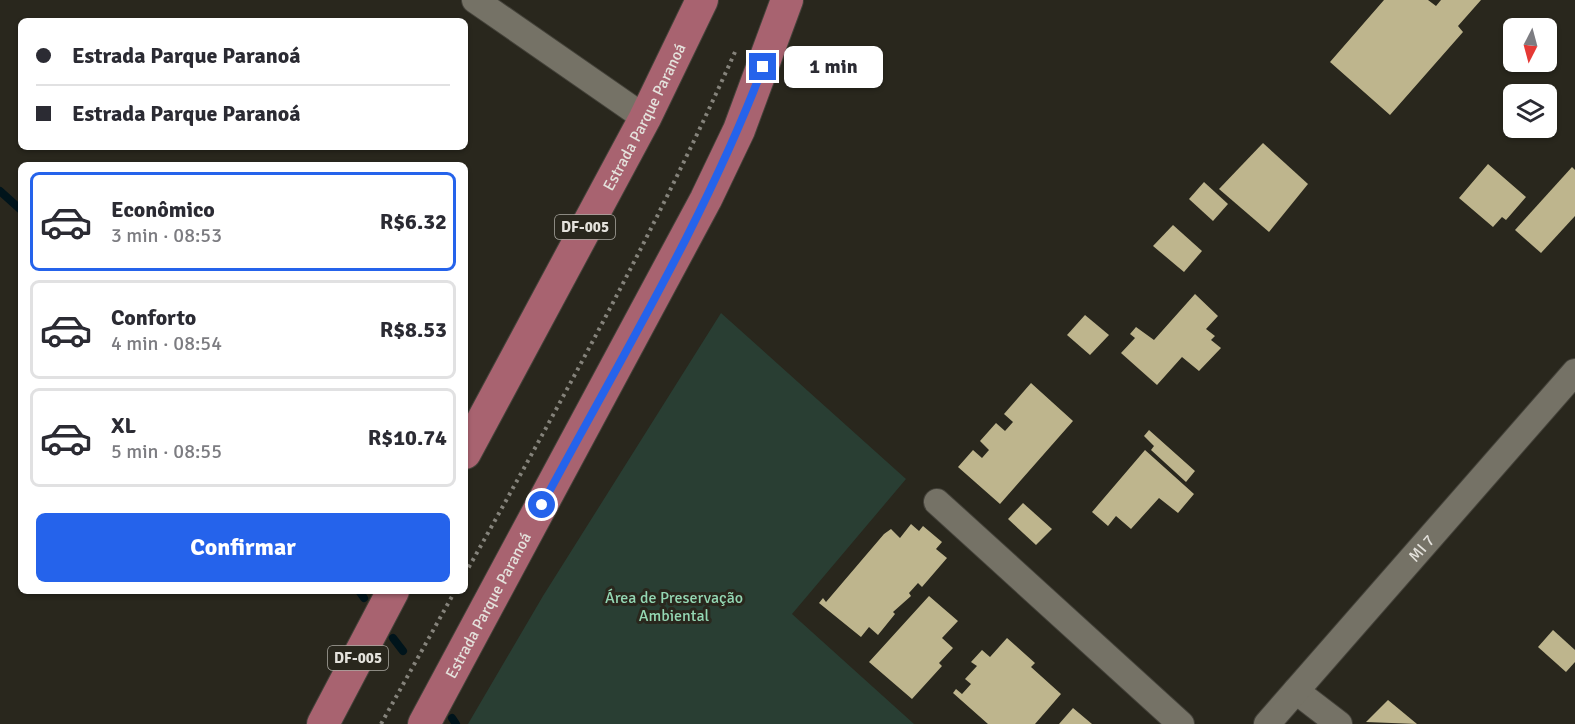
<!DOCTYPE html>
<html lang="pt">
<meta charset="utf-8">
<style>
:root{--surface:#fff;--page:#f2f2f3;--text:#2b2b33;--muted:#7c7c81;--line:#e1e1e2;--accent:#2563eb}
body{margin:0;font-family:Signika,sans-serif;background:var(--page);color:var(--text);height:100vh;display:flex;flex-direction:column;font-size:22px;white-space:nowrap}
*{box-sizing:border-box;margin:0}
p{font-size:20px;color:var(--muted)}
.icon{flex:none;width:33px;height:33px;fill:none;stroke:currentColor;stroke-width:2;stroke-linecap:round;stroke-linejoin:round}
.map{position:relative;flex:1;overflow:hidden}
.side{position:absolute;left:18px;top:162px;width:450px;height:432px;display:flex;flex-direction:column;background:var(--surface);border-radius:9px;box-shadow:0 2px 4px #0004}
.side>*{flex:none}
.guide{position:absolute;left:18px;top:18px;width:450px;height:132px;border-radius:9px;box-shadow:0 2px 4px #0004;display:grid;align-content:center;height:132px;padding:0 18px;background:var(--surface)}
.needle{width:39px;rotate:186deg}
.buttons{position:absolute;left:1503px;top:18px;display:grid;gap:12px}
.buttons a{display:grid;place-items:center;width:54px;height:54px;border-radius:9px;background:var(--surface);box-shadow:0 2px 4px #0004;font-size:30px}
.end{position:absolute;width:27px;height:27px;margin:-14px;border:8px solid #2563eb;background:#fff;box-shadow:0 0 0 3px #fff}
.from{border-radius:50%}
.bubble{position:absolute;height:42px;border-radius:9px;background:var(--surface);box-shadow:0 2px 4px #0004;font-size:20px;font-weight:700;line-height:42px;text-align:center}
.guide b{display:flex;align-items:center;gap:21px;height:57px;font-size:22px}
.guide b+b{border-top:2px solid var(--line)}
.guide i{width:15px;height:15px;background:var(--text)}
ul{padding:10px 0 0;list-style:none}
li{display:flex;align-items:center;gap:18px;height:99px;margin:0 12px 9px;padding:0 6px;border:3px solid var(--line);border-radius:9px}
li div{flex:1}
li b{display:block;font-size:22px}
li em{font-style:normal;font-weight:700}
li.current{border-color:var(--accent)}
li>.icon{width:54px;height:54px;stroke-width:1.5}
.primary-button{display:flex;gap:12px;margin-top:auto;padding:12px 18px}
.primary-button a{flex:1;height:69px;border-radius:9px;background:var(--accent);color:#fff;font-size:24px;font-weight:700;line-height:69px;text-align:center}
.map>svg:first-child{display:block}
.green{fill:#293e33}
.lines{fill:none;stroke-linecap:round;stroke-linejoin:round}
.stream{stroke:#00141b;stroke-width:8}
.building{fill:#beb58d}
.minor-casing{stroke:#44423a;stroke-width:28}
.major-casing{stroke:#44423a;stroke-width:34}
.path{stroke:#85837b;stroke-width:4;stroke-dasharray:3 4.5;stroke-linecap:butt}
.minor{stroke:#757266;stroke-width:26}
.major{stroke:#a86370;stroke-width:32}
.route{stroke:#2563eb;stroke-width:8}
.labels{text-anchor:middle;stroke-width:6;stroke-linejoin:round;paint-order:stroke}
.shield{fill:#29271d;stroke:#acaaa3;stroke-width:1.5}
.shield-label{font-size:15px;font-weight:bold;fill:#e4e2dc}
.street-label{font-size:16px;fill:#e4e2dc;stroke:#29271d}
.park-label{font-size:16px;fill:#94d7b3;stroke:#29271d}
</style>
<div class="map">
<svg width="1575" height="724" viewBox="0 0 1575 724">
<rect width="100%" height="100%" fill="#29271d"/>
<path class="green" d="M721,313L906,479L792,614L914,724H468L543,596Z"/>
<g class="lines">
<g class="stream">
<path d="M0,191L21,210"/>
<path d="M359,591L364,598"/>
<path d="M393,638L403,651"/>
<path d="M452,718L456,724"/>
</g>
</g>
<g class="building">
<path d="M1384,0H1428L1436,6L1441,0H1481L1458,26L1463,32L1390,115L1330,62Z"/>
<path d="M1263,143L1308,184L1269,232L1219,189Z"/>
<path d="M1488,164L1526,197L1506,220L1502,217L1493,227L1459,198Z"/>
<path d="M1572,167L1575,170V216L1541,253L1515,230Z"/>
<path d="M1204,182L1228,204L1213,221L1189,199Z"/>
<path d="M1173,225L1202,251L1184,272L1153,246Z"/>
<path d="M1195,294L1218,316L1206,329L1215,336L1211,340L1221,348L1199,371L1182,357L1157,385L1121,353L1135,338L1130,334L1136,327L1154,340Z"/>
<path d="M1085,315L1109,335L1090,355L1067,335Z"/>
<path d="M1031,383L1073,421L1000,504L958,467L973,450L982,458L989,450L980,441L996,423L1005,431L1013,422L1004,414Z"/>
<path d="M1149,430L1195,471L1186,482L1151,450L1154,446L1144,436Z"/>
<path d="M1145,450L1194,494L1178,513L1159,498L1131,529L1116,516L1108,526L1092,512Z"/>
<path d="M1023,503L1052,529L1036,545L1008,519Z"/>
<path d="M911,524L919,531L923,526L942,542L936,549L947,558L922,587L918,583L909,593L911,596L893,612L895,614L878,635L869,627L861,637L819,603L823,598L826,602L884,534L891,529L900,538Z"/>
<path d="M929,596L958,621L942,638L953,648L939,663L942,666L912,699L869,662Z"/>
<path d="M1553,630L1575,650V662L1566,672L1538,647Z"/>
<path d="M1007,638L1035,663L1031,667L1061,694L1035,724H988L953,693L956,689L962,694L971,684L965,679L977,666L971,662L982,650L990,657Z"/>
<path d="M1388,700L1417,724L1366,722Z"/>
<path d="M1073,708L1092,724H1059Z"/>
</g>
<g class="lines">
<defs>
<g id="minor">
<path d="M475,0L645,118"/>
<path d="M937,502L1181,724"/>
<path d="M1296,691L1339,724"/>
<path id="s1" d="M1267,724L1575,372"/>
</g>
<g id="major">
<path id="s2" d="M465,453L645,118L702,0"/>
<path d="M323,724L393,591"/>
<path id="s3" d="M424,724L706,199L739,130L787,0"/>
</g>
</defs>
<use href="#minor" class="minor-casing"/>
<use href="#major" class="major-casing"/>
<g class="path">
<path d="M465,574C561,403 655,231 735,52"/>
<path d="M381,724L455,591"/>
</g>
<use href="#minor" class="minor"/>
<use href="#major" class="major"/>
</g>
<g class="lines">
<path class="route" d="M542,505C619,361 705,220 763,67"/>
</g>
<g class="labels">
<g class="shield">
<rect x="555" y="215" width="60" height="24" rx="4.5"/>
<rect x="328" y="646" width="60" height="24" rx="4.5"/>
</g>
<g class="shield-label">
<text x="585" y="232">DF-005</text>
<text x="358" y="663">DF-005</text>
</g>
<g class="street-label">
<text dy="6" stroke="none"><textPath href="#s2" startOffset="381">Estrada Parque Paranoá</textPath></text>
<text dy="6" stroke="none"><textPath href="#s1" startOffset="234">MI 7</textPath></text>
<text dy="6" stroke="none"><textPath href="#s3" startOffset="135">Estrada Parque Paranoá</textPath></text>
</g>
<g class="park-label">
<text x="674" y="603">Área de Preservação<tspan x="674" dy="18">Ambiental</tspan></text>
</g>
</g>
</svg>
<div class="buttons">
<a><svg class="needle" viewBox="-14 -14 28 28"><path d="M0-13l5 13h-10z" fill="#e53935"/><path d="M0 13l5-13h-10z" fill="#7c7c81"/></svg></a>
<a><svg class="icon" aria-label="layers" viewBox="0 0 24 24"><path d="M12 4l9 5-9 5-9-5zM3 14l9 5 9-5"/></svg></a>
</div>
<i class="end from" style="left:542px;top:505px"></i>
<i class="end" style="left:763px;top:67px"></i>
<div class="bubble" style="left:784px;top:46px;width:99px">1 min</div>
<div class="guide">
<b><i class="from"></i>Estrada Parque Paranoá</b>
<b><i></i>Estrada Parque Paranoá</b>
</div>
<section class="side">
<ul>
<li class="current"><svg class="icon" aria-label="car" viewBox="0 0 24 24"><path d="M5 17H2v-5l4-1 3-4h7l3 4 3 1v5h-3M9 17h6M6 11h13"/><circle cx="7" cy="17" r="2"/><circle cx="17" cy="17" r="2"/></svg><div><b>Econômico</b><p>3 min · 08:53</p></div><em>R$6.32</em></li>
<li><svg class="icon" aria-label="car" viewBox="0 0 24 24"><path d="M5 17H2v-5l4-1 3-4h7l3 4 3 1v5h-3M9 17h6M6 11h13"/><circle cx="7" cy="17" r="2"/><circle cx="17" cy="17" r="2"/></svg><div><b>Conforto</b><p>4 min · 08:54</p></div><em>R$8.53</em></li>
<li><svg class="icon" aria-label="car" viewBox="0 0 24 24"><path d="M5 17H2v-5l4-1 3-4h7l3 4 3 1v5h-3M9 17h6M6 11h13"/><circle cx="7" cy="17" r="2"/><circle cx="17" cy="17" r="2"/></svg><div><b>XL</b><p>5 min · 08:55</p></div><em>R$10.74</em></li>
</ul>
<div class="primary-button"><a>Confirmar</a></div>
</section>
</div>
